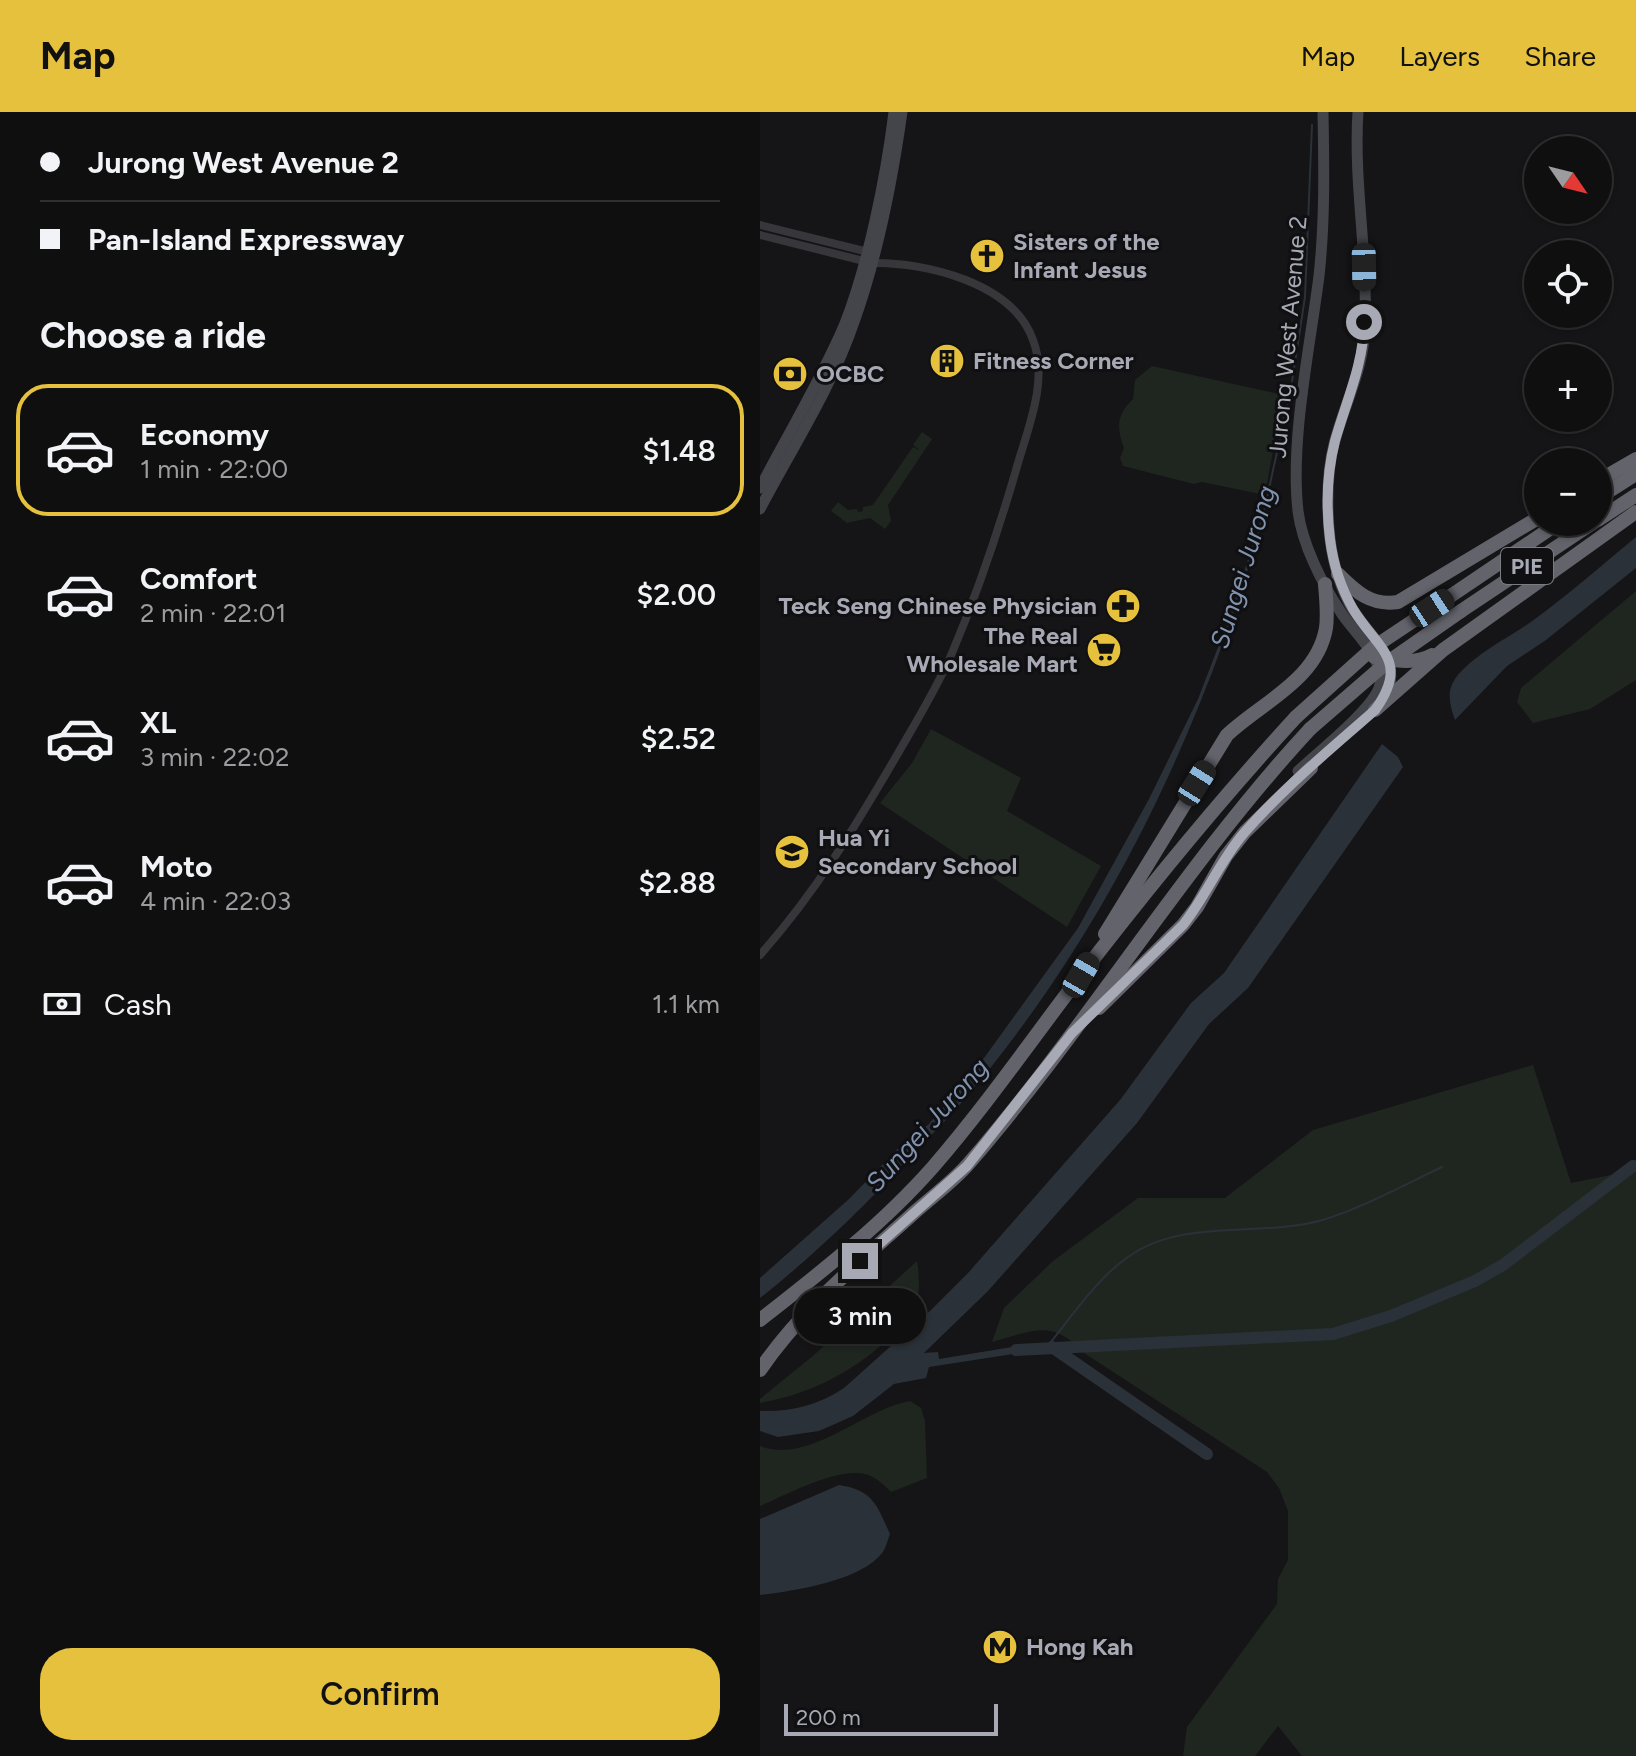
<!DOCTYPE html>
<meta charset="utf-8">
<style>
:root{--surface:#100f10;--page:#1e1d1e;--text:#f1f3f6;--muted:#9c9c9f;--line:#302f30;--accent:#e6c13d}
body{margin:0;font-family:Figtree,sans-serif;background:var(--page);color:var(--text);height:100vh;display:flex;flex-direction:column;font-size:30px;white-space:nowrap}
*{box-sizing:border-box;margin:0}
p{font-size:26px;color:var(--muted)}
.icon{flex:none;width:44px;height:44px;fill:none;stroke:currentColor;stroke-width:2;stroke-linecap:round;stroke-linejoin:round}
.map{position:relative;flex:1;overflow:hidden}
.panel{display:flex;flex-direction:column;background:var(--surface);width:760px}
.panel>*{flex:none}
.top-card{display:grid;align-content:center;height:176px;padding:0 40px;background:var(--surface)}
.needle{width:52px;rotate:125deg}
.controls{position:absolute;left:764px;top:24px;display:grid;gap:16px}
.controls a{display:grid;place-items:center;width:88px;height:88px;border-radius:50%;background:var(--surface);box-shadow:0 2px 6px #0004,0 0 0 2px var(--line);font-size:40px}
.scale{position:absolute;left:24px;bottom:20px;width:214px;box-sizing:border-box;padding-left:8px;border:4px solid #a7aab5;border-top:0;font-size:22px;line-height:28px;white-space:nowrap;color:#a7aab5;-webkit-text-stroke:6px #100f11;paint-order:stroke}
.end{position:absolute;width:36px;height:36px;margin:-18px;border:10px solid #a7aab5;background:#111;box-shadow:0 0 0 4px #111}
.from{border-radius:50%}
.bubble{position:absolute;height:56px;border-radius:28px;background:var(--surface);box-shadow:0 2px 6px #0004,0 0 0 2px var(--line);font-size:26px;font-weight:600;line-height:56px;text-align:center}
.car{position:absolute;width:24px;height:48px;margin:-24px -12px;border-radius:10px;box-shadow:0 0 6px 2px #0007;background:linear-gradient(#222 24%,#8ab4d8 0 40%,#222 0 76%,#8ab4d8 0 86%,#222 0)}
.top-card b{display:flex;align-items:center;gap:28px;height:76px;font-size:30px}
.top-card b+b{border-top:2px solid var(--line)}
.top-card i{width:20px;height:20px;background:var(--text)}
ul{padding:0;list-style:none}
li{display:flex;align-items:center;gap:24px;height:132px;margin:0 16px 12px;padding:0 24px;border:4px solid transparent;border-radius:32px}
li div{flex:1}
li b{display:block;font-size:30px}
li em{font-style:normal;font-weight:600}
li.on{border-color:var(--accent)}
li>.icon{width:72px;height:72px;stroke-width:1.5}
h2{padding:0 40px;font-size:36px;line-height:96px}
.pay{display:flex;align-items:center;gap:20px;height:88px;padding:0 40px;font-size:30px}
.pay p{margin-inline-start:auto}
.action{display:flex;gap:16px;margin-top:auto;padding:16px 40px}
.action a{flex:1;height:92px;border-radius:32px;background:var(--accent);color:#111;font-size:32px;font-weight:600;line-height:92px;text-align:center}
header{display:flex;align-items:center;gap:48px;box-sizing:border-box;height:112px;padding:0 40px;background:var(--accent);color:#111}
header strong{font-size:38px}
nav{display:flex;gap:44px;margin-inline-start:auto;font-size:28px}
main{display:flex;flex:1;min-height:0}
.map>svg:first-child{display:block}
.green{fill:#1f2620}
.water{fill:#2b3139}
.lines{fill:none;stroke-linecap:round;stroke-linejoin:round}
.stream{stroke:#2b3139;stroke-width:2}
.river{stroke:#2b3139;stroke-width:12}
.street{stroke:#36363b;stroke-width:8}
.secondary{stroke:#44454b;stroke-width:11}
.highway{stroke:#62636b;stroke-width:14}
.highway-bridge{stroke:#62636b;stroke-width:14}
.route{stroke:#a7aab5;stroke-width:10}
.labels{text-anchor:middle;stroke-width:6;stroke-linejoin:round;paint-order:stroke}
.shield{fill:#100f11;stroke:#7a7c84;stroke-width:2}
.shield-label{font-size:22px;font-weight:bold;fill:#a7aab5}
.poi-label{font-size:24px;font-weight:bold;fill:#a7aab5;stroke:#100f11;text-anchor:start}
.street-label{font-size:24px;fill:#a7aab5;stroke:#100f11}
.water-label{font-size:26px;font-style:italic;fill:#8093ae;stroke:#100f11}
</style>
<header>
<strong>Map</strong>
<nav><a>Map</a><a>Layers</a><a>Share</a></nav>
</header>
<main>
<section class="panel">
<div class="top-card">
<b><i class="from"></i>Jurong West Avenue 2</b>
<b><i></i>Pan-Island Expressway</b>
</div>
<h2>Choose a ride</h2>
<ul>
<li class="on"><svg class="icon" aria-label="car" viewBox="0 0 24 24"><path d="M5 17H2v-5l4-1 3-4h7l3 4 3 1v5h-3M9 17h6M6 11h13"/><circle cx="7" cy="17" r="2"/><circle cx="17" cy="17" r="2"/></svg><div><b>Economy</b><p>1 min · 22:00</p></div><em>$1.48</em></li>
<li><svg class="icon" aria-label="car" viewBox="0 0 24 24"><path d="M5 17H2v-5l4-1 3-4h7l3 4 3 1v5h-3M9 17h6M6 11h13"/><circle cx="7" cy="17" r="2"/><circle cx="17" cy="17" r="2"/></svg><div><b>Comfort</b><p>2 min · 22:01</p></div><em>$2.00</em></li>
<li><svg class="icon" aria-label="car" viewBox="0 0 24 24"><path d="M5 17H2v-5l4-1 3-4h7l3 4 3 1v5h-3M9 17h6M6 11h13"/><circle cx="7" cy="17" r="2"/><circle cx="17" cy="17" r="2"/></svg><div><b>XL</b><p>3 min · 22:02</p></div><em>$2.52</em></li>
<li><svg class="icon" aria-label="car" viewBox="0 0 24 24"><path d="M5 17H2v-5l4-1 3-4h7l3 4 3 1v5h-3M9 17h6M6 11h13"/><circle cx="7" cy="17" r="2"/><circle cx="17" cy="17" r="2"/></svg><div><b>Moto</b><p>4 min · 22:03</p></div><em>$2.88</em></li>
</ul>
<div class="pay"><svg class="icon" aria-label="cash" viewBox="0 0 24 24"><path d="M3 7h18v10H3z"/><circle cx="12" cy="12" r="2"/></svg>Cash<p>1.1 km</p></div>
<div class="action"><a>Confirm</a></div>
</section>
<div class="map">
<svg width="876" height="1644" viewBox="0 0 876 1644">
<rect width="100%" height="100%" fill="#151416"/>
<g class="green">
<path d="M392,254L523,283L505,383L442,370L434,372L363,354L360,346L364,336C356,315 357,302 373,287L375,268Z"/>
<path d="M162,320L172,327L128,393L131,409L125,417L110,406L87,411L71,399L78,390L88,398L97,397L98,400L103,399V395L113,393L153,335L161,339L153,333Z"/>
<path d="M876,479V568L830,597L773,611L757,590L761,576Z"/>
<path d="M171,617L261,666L247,699L341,754L307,815L120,691L152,651Z"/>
<path d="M773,953L811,1071L876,1058V1644H542L518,1614L495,1644H423L427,1615L517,1492L518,1467L528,1448V1399L519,1376L507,1360L324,1241C292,1206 273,1219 232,1230L244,1196L293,1149L378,1086H465L553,1018Z"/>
<path d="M157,1149C160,1162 160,1192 153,1204C149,1210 140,1216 135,1221C95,1259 54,1281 0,1291V1287L54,1243Z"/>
<path d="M150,1289L161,1296L165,1309L167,1366L131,1380C122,1371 112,1361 98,1361C71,1359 25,1383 0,1394V1334C49,1353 103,1297 150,1289Z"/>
</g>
<g class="water">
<path d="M502,404H504C444,614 350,815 208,983C189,1006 167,1027 146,1049C101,1098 52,1145 0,1186V1166L89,1087L149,1025L168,1013L224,946L318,816L389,687L438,587L467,512Z"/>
<path d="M876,425V456L786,528L747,554L695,608C690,594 686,580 695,567C713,542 751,525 775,507C809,482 842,453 876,425Z"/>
<path d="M622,632L638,645L643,655L488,876L449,912L377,1011L228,1179L164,1241L178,1240L179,1247L270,1232L272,1239L169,1255L166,1266L134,1272L93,1304L59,1319L18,1325L0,1319V1299C31,1300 59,1293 84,1276L171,1198L208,1161L360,988L431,891L464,861Z"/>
<path d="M79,1373C113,1378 117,1393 130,1422C128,1427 126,1435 123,1440C102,1469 33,1479 0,1483V1407Z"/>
</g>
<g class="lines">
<g class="stream">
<path d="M503,404L531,276L545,185L552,13"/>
<path d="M873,1054L876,1053"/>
<path d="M286,1236C310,1207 337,1166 368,1145C422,1106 498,1125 559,1109C596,1099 646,1072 682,1055"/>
</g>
<g class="river">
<path d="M292,1235L447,1342"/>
<path d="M256,1238L573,1222L631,1204L715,1169L743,1153L873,1054"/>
</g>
<g class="street">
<path d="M0,113L112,141"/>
<path d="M0,123L112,151C166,150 253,171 273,228C289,269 267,318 256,358C238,420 217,482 192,541C177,576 156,610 137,643C95,715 56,780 0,843"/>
</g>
<g class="secondary">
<path d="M598,0C593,75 610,150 604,226C601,262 583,297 574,332C567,359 567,389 569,417C571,442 578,470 590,493C607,523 649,551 622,588"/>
<path d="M0,376C28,322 60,270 84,214C108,154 126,65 134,0"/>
<path d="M0,397C32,336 72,275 94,210C118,143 132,71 142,0"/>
<path d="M538,659C556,642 617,594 620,572C624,545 593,520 580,499C562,471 542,432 538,399C530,328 550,235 559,164C565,109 564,54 563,0"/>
</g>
<g class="highway">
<path d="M838,369L876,347"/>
<path d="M838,386L876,362"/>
<path d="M838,408L876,383"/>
<path d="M578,462C596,480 611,494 638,490L778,406"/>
<path d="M692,483L800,410"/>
<path d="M701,499L834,410"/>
<path d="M614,545C633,548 654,553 672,543"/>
<path d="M615,598L683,538L876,400"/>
<path d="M345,822L467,623C502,590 557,568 566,516C568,502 566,486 565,472"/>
<path d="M339,896L423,813L437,795L466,744L485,720L551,656"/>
<path d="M0,1208C60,1161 122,1113 173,1055C225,995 270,930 318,867C387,777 460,688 536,605"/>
<path d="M0,1258C42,1196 101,1149 156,1099C174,1083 195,1068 210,1050C330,911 425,752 550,617"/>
</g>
<g class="highway-bridge">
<path d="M536,605L614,535L692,483"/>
<path d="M550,617L625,552L701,499"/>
</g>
</g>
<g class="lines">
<path class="route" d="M100,1149L207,1054L312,921L423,813C446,784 460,749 484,721C523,676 571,637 615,598C651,548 617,537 593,497C581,476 573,451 570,427C566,395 567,360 575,329C586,290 604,251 604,210"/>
</g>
<defs>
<symbol id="church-disc" viewBox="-11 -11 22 22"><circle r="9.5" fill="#e6c13d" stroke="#100f11"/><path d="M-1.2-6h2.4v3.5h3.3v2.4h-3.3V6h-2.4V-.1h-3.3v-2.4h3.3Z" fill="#111"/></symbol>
<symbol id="building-disc" viewBox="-11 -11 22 22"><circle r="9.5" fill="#e6c13d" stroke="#100f11"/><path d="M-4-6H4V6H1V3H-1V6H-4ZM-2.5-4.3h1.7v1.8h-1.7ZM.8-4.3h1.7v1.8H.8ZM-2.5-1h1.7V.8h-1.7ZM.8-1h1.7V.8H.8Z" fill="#111"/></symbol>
<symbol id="bank-disc" viewBox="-11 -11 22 22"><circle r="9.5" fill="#e6c13d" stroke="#100f11"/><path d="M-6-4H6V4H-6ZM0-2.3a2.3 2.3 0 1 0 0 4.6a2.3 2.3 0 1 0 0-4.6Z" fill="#111"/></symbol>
<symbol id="pharmacy-disc" viewBox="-11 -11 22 22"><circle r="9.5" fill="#e6c13d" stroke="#100f11"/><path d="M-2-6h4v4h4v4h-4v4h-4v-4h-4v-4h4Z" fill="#111"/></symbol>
<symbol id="supermarket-disc" viewBox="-11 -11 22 22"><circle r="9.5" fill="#e6c13d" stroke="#100f11"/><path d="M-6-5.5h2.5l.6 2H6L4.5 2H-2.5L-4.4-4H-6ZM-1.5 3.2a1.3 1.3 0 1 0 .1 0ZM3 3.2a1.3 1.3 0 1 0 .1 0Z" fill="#111"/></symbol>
<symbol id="school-disc" viewBox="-11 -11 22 22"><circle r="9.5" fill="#e6c13d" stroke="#100f11"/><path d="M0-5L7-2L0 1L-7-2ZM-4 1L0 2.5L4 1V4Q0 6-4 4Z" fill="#111"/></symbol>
<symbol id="metro-disc" viewBox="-11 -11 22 22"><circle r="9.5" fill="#e6c13d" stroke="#100f11"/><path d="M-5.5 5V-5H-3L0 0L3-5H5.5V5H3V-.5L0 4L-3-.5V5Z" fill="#111"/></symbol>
</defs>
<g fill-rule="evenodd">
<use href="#church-disc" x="207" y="124" width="40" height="40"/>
<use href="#building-disc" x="167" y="229" width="40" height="40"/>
<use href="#bank-disc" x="10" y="242" width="40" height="40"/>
<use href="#pharmacy-disc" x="343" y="474" width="40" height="40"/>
<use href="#supermarket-disc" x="324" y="518" width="40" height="40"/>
<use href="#school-disc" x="12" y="720" width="40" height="40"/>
<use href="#metro-disc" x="220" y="1515" width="40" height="40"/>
</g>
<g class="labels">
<rect class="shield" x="741" y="436" width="52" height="36" rx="6"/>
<g class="shield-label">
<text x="767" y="462">PIE</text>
</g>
<g class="poi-label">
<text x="253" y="138">Sisters of the<tspan x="253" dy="28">Infant Jesus</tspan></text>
<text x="213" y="257">Fitness Corner</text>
<text x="56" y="270">OCBC</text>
<text x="337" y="502" text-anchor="end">Teck Seng Chinese Physician</text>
<text x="318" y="532" text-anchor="end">The Real<tspan x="318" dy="28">Wholesale Mart</tspan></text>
<text x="58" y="734">Hua Yi<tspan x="58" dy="28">Secondary School</tspan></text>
<text x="266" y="1543">Hong Kah</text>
</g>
<g class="street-label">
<text transform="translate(528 225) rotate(-85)" y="8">Jurong West Avenue 2</text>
</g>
<g class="water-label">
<text transform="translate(483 455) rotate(-73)" y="9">Sungei Jurong</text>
<text transform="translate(167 1013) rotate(-48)" y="9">Sungei Jurong</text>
</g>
</g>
</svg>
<div class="controls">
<a><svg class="needle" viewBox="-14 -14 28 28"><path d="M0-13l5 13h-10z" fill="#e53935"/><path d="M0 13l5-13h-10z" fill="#9c9c9f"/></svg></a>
<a><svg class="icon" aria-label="locate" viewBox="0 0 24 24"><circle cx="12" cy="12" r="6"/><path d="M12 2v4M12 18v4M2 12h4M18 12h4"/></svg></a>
<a>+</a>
<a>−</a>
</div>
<div class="scale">200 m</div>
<i class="end from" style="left:604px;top:210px"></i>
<i class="end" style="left:100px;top:1149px"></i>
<div class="bubble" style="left:34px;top:1176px;width:132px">3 min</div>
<i class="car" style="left:604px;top:155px;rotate:179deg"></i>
<i class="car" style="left:672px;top:496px;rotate:57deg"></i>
<i class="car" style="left:437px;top:671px;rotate:32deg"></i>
<i class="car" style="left:321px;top:863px;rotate:30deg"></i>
</div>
</main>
